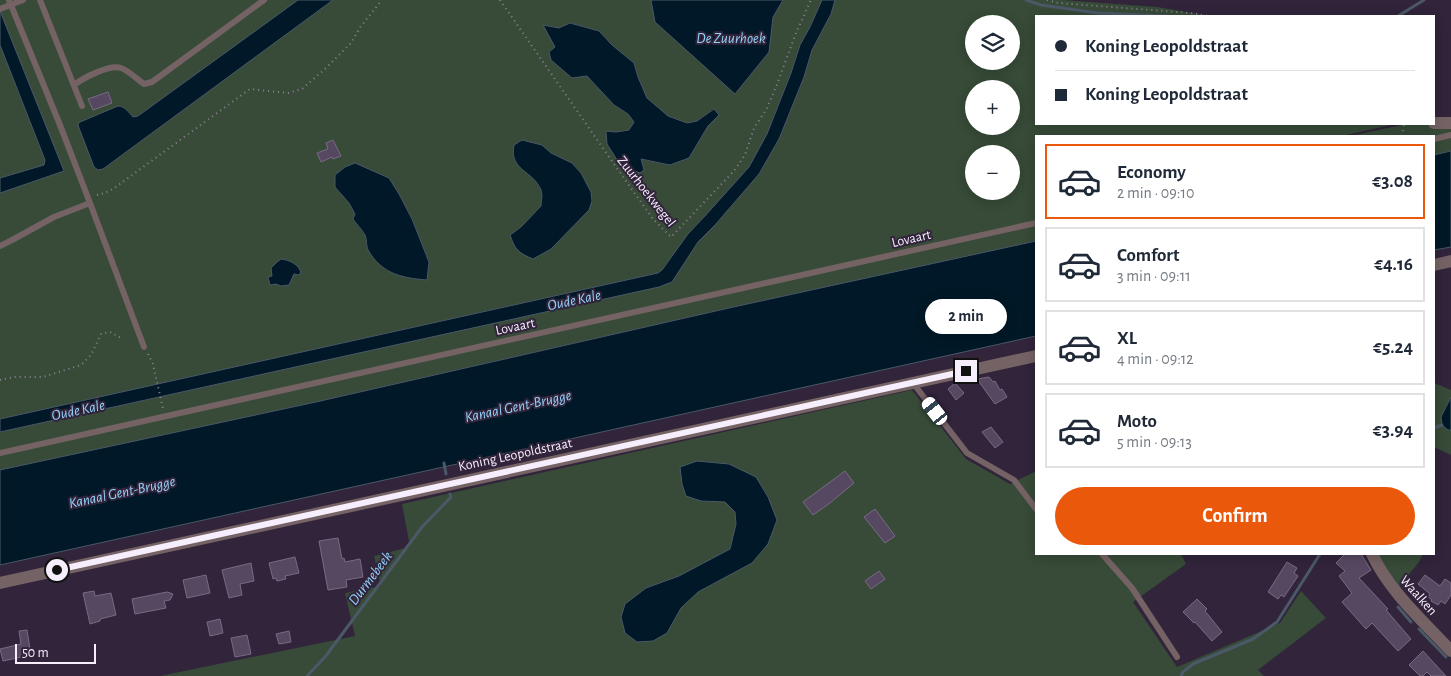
<!DOCTYPE html>
<meta charset="utf-8">
<style>
:root{--surface:#fff;--page:#f6f6f7;--text:#1f2937;--muted:#747a83;--line:#e0e1e3;--accent:#ea580c}
body{margin:0;font-family:"Alegreya Sans",sans-serif;background:var(--page);color:var(--text);height:100vh;display:flex;flex-direction:column;font-size:19px;white-space:nowrap}
*{box-sizing:border-box;margin:0}
p{font-size:16px;color:var(--muted)}
.icon{flex:none;width:28px;height:28px;fill:none;stroke:currentColor;stroke-width:2;stroke-linecap:round;stroke-linejoin:round}
.map{position:relative;flex:1;overflow:hidden}
.drawer{position:absolute;left:1035px;top:135px;width:400px;height:420px;display:flex;flex-direction:column;background:var(--surface);border-radius:0px;box-shadow:0 2px 12px #0003}
.drawer>*{flex:none}
.banner{position:absolute;left:1035px;top:15px;width:400px;height:110px;border-radius:0px;box-shadow:0 2px 12px #0003;display:grid;align-content:center;height:110px;padding:0 20px;background:var(--surface)}
.fabs{position:absolute;left:965px;top:15px;display:grid;gap:10px}
.fabs a{display:grid;place-items:center;width:55px;height:55px;border-radius:50%;background:var(--surface);box-shadow:0 2px 12px #0003;font-size:25px}
.scale{position:absolute;left:15px;bottom:12px;width:81px;box-sizing:border-box;padding-left:5px;border:2px solid #f6eefd;border-top:0;font-size:14px;line-height:18px;white-space:nowrap;color:#f6eefd;-webkit-text-stroke:4px #31243b;paint-order:stroke}
.end{position:absolute;width:22px;height:22px;margin:-11px;border:6px solid #f6eefd;background:#111;box-shadow:0 0 0 2px #111}
.from{border-radius:50%}
.bubble{position:absolute;height:35px;border-radius:18px;background:var(--surface);box-shadow:0 2px 12px #0003;font-size:16px;font-weight:700;line-height:35px;text-align:center}
.car{position:absolute;width:15px;height:30px;margin:-15px -8px;border-radius:6px;box-shadow:0 0 4px 1px #0007;background:linear-gradient(#fff 24%,#345 0 40%,#fff 0 76%,#345 0 86%,#fff 0)}
.banner b{display:flex;align-items:center;gap:18px;height:48px;font-size:19px}
.banner b+b{border-top:1px solid var(--line)}
.banner i{width:12px;height:12px;background:var(--text)}
ul{padding:9px 0 0;list-style:none}
li{display:flex;align-items:center;gap:15px;height:75px;margin:0 10px 8px;padding:0 10px;border:2px solid var(--line);border-radius:0px}
li div{flex:1}
li b{display:block;font-size:19px}
li em{font-style:normal;font-weight:700}
li.current{border-color:var(--accent)}
li>.icon{width:45px;height:45px;stroke-width:1.5}
.action{display:flex;gap:10px;margin-top:auto;padding:10px 20px}
.action a{flex:1;height:58px;border-radius:30px;background:var(--accent);color:#fff;font-size:20px;font-weight:700;line-height:58px;text-align:center}
.map>svg:first-child{display:block}
.green{fill:#374b38;fill-rule:evenodd}
.water{fill:#001827;stroke:#4a5867}
.lines{fill:none;stroke-linecap:round;stroke-linejoin:round}
.stream{stroke:#4a5867;stroke-width:3}
.building{fill:#564861;stroke:#796a85}
.path{stroke:#8d8295;stroke-width:2;stroke-dasharray:1 4;stroke-linecap:butt}
.service{stroke:#756264;stroke-width:6}
.minor{stroke:#756264;stroke-width:12}
.tertiary{stroke:#756264;stroke-width:12}
.route{stroke:#f6eefd;stroke-width:6}
.labels{text-anchor:middle;stroke-width:4;stroke-linejoin:round;paint-order:stroke}
.street-label{font-size:14px;fill:#f6eefd;stroke:#31243b}
.water-label{font-size:15px;font-style:italic;fill:#94d3fa;stroke:#31243b}
</style>
<div class="map">
<svg width="1451" height="676" viewBox="0 0 1451 676">
<rect width="100%" height="100%" fill="#31243b"/>
<g class="green">
<path d="M0,0H651L655,22L768,52L773,17L783,0H822L810,27L800,45L791,73L767,134L749,167L705,216L688,234L662,271L658,273L0,419ZM570,23L599,31L612,45L634,63L638,77L647,98L668,116L687,123L697,121L713,109L719,115L708,126L699,140L669,165L640,159L606,131L616,132L629,130L634,122L628,114L614,105L587,76L549,52L555,48L559,28ZM355,163L370,171L399,194L412,219L429,262L427,280L402,276L386,270L377,261L367,248L365,235L353,219L355,214L349,203L335,187Z"/>
<path d="M835,0H1063L1157,7L1210,16H1036V124H1395L1342,136H1036V241L729,308L316,402L0,470V432L664,285L698,242L715,225L759,174L779,139L804,77L812,50L831,14ZM974,24H1011V61H974ZM974,89H1011V126H974ZM974,154H1011V191H974Z"/>
<path d="M1451,123V151L1434,155V136H1350L1406,124Z"/>
<path d="M1434,383L1451,390V397L1441,417L1448,430H1451V455L1434,447Z"/>
<path d="M912,390L966,459L1010,484L1036,471V554H1181L1186,564L1133,602L1177,667L1280,623L1301,591L1326,618L1258,670L1264,676H160L355,636L345,593L381,586L374,556L410,547L402,504Z"/>
<path d="M1375,554H1423L1419,562L1397,589Z"/>
</g>
<g class="water">
<path d="M298,0H333L103,169L98,170L94,167L79,128L78,124L80,122L118,106C125,106 129,113 133,117L138,116Z"/>
<path d="M651,0H783L773,17L769,52L735,94L655,22Z"/>
<path d="M822,0H835L831,14L812,50L804,77L779,139L759,174L715,225L698,242L672,282L659,287L0,432V419L658,273L662,270L688,234L705,216L749,167L767,134L791,73L800,45L810,27Z"/>
<path d="M0,11L64,171L0,193V178L44,165L45,160L0,45Z"/>
<path d="M570,23L599,31L612,45L634,63L638,77L647,98L668,116L687,123L697,121L714,109L719,115L708,126L689,158L670,165L641,159L644,170L640,173L621,166L607,144L606,131L616,132L629,130L634,122L628,114L614,105L587,76L572,78L551,60L549,52L555,47L543,25L559,28Z"/>
<path d="M522,140L542,145L551,153L572,163L581,173L591,192L592,201L589,210L551,249L533,259C519,253 515,250 510,235L521,227L541,206C541,201 543,195 541,190C533,170 509,171 514,145Z"/>
<path d="M1451,151V247L1434,250V155Z"/>
<path d="M355,163L389,178L399,194L412,219L429,262L427,280C402,278 382,274 368,250C366,245 367,239 365,235C362,229 356,224 353,219L355,214L349,203L335,187V175L345,167Z"/>
<path d="M1036,241V336L0,565V470L316,402L729,308Z"/>
<path d="M281,259C289,260 299,264 301,273L298,275L294,274L289,285L281,286L276,284L270,285L268,277L272,276L271,268L277,262Z"/>
<path d="M1451,397V430H1448L1442,425L1441,417Z"/>
<path d="M697,461L729,464L756,477L768,497L777,520L768,544L752,563L698,592L681,608L667,633L653,641L637,642L625,633L621,617L625,604L646,588L679,576L730,549L736,524L735,512L725,502L701,501L686,496L682,484L680,467Z"/>
</g>
<g class="lines">
<g class="stream">
<path d="M1026,0L1041,5L1098,13L1167,16"/>
<path d="M1398,16L1424,0"/>
<path d="M1434,428L1442,425"/>
<path d="M444,463L446,474"/>
<path d="M1398,607L1411,622"/>
<path d="M1419,629L1446,657"/>
<path d="M307,676L325,657L422,527L451,497L450,494"/>
<path d="M1181,676L1183,672L1193,664L1253,639L1277,622L1320,554"/>
</g>
</g>
<g class="building">
<path d="M108,92L112,103L93,110L88,99Z"/>
<path d="M333,140L341,156L333,159L332,157L321,162L317,153L328,149L326,143Z"/>
<path d="M989,377L993,382L995,381L1000,390L1002,389L1007,397L995,404L977,379Z"/>
<path d="M955,383L964,393L956,400L948,389Z"/>
<path d="M991,427L1003,442L995,448L982,432Z"/>
<path d="M845,471L854,483L830,503L813,515L803,502Z"/>
<path d="M875,509L895,536L885,543L864,517Z"/>
<path d="M338,538L342,559L344,558L345,562L360,559L363,577L346,580L347,587L328,590L319,541Z"/>
<path d="M1345,554H1361L1371,570L1359,578L1388,609L1386,610L1411,639L1398,651L1372,623L1366,629L1342,602L1352,593L1339,576L1345,571L1336,563Z"/>
<path d="M295,557L299,573L285,576L286,579L277,581L276,578L273,579L269,563Z"/>
<path d="M1287,562L1297,568L1294,573L1298,576L1284,597L1281,595L1278,599L1268,592Z"/>
<path d="M251,563L254,581L240,584L242,595L229,598L222,570Z"/>
<path d="M879,571L885,579L871,589L865,581Z"/>
<path d="M206,575L210,593L187,598L183,580Z"/>
<path d="M1425,575L1440,586L1445,579L1451,583V595L1445,604L1441,601L1438,605L1431,601L1432,600L1428,597L1430,594L1418,584Z"/>
<path d="M94,591L95,596L111,593L116,615L100,619V621L90,624L83,593Z"/>
<path d="M167,592L173,594L170,600L164,601L166,608L135,614L132,599Z"/>
<path d="M1197,599L1207,609L1205,611L1222,632L1212,641L1195,622L1194,623L1183,612Z"/>
<path d="M220,619L223,633L210,636L207,622Z"/>
<path d="M27,630L31,655L3,661L0,649L21,644L19,631Z"/>
<path d="M289,631L291,642L279,644L276,634Z"/>
<path d="M247,635L251,654L235,657L231,638Z"/>
<path d="M1423,651L1446,676H1431L1427,672L1423,676H1420L1409,665Z"/>
</g>
<g class="lines">
<g class="path">
<path d="M500,0L623,177L653,219L671,237L734,171L745,155L754,128L766,110L776,87L796,33L811,0"/>
<path d="M1047,0L1058,3L1191,13L1209,16"/>
<path d="M1402,136L1404,124"/>
<path d="M97,195L105,193L113,189L250,89L288,93L302,89L325,69L351,43L361,26L382,0"/>
<path d="M148,354L153,364L163,409"/>
<path d="M0,380L15,377H43L81,365L91,355L101,334L110,332L121,338"/>
</g>
<g class="service">
<path d="M9,0L60,125L90,203"/>
<path d="M40,0L82,106"/>
<path d="M0,9L23,0"/>
<path d="M74,85C83,78 110,64 121,68C129,71 137,79 144,84L152,82L264,0"/>
<path d="M1434,139L1451,135"/>
<path d="M0,246L14,239L54,217L90,203L144,347"/>
<path d="M913,383L967,453L1014,480L1036,509"/>
<path d="M0,453L1036,223"/>
<path d="M1102,554L1132,588L1177,657"/>
</g>
<g class="minor">
<path d="M1434,123H1451"/>
<path d="M1372,554C1390,592 1422,620 1451,651"/>
</g>
<g class="tertiary">
<path d="M1434,265L1451,261"/>
<path d="M0,583L1036,356"/>
</g>
</g>
<g class="lines">
<path class="route" d="M57,570L966,371"/>
</g>
<g class="labels">
<g class="street-label">
<text transform="translate(647 191) rotate(52)" y="5">Zuurhoekwegel</text>
<text transform="translate(911 238) rotate(-13)" y="5">Lovaart</text>
<text transform="translate(515 326) rotate(-12)" y="5">Lovaart</text>
<text transform="translate(515 454) rotate(-12)" y="5">Koning Leopoldstraat</text>
<text transform="translate(1419 595) rotate(48)" y="5">Waalken</text>
</g>
<g class="water-label">
<text x="731" y="43">De Zuurhoek</text>
<text transform="translate(574 300) rotate(-12)" y="5">Oude Kale</text>
<text transform="translate(518 406) rotate(-12)" y="5">Kanaal Gent-Brugge</text>
<text transform="translate(78 410) rotate(-12)" y="5">Oude Kale</text>
<text transform="translate(122 492) rotate(-12)" y="5">Kanaal Gent-Brugge</text>
<text transform="translate(370 578) rotate(-53)" y="5">Durmebeek</text>
</g>
</g>
</svg>
<div class="fabs">
<a><svg class="icon" aria-label="layers" viewBox="0 0 24 24"><path d="M12 4l9 5-9 5-9-5zM3 14l9 5 9-5"/></svg></a>
<a>+</a>
<a>−</a>
</div>
<div class="scale">50 m</div>
<i class="end from" style="left:57px;top:570px"></i>
<i class="end" style="left:966px;top:371px"></i>
<div class="bubble" style="left:925px;top:299px;width:82px">2 min</div>
<i class="car" style="left:935px;top:411px;rotate:322deg"></i>
<div class="banner">
<b><i class="from"></i>Koning Leopoldstraat</b>
<b><i></i>Koning Leopoldstraat</b>
</div>
<section class="drawer">
<ul>
<li class="current"><svg class="icon" aria-label="car" viewBox="0 0 24 24"><path d="M5 17H2v-5l4-1 3-4h7l3 4 3 1v5h-3M9 17h6M6 11h13"/><circle cx="7" cy="17" r="2"/><circle cx="17" cy="17" r="2"/></svg><div><b>Economy</b><p>2 min · 09:10</p></div><em>€3.08</em></li>
<li><svg class="icon" aria-label="car" viewBox="0 0 24 24"><path d="M5 17H2v-5l4-1 3-4h7l3 4 3 1v5h-3M9 17h6M6 11h13"/><circle cx="7" cy="17" r="2"/><circle cx="17" cy="17" r="2"/></svg><div><b>Comfort</b><p>3 min · 09:11</p></div><em>€4.16</em></li>
<li><svg class="icon" aria-label="car" viewBox="0 0 24 24"><path d="M5 17H2v-5l4-1 3-4h7l3 4 3 1v5h-3M9 17h6M6 11h13"/><circle cx="7" cy="17" r="2"/><circle cx="17" cy="17" r="2"/></svg><div><b>XL</b><p>4 min · 09:12</p></div><em>€5.24</em></li>
<li><svg class="icon" aria-label="car" viewBox="0 0 24 24"><path d="M5 17H2v-5l4-1 3-4h7l3 4 3 1v5h-3M9 17h6M6 11h13"/><circle cx="7" cy="17" r="2"/><circle cx="17" cy="17" r="2"/></svg><div><b>Moto</b><p>5 min · 09:13</p></div><em>€3.94</em></li>
</ul>
<div class="action"><a>Confirm</a></div>
</section>
</div>
